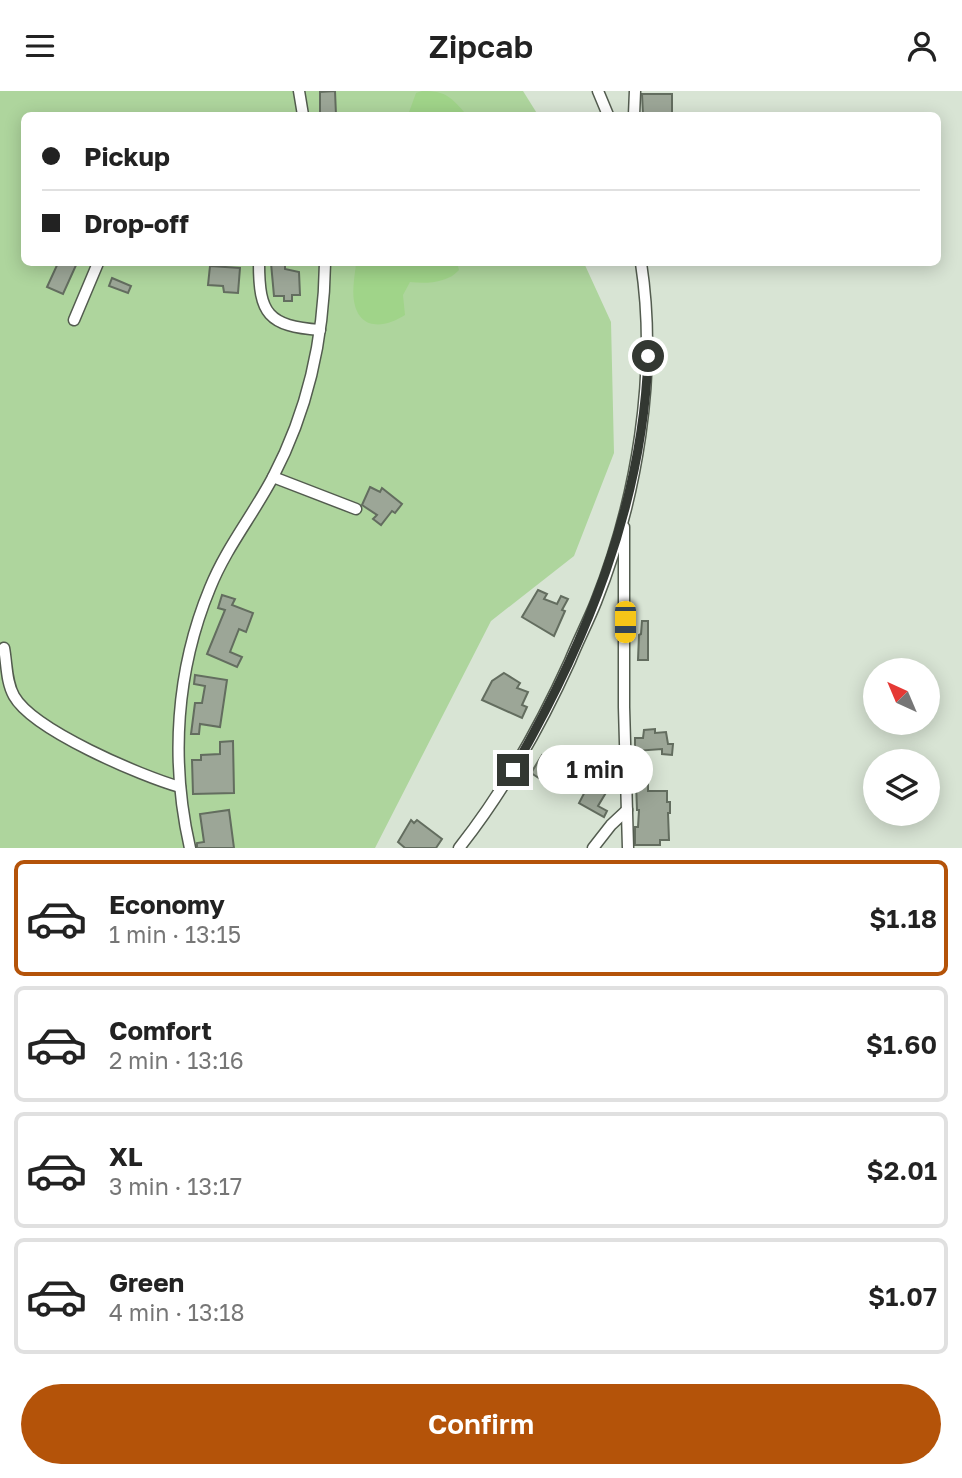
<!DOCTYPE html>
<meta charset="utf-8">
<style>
:root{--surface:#fff;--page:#f6f6f6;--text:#222;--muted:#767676;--line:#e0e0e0;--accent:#b45309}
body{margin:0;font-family:"Golos Text",sans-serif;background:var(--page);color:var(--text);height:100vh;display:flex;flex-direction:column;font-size:26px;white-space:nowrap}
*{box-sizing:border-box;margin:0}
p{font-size:23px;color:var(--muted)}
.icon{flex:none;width:38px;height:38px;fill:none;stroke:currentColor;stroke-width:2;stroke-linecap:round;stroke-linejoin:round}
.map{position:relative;height:757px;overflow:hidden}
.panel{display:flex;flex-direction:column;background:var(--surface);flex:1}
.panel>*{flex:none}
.hud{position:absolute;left:21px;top:21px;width:920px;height:154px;border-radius:10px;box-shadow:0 4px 18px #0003;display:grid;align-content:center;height:154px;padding:0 21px;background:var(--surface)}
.needle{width:46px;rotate:316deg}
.controls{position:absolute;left:863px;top:567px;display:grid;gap:14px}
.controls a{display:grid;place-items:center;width:77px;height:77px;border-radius:50%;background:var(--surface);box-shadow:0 4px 18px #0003;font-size:35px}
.end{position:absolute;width:32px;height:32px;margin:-16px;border:9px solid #333832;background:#fff;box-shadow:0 0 0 4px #fff}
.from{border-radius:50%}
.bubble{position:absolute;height:49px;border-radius:24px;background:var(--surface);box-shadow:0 4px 18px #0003;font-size:23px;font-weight:600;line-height:49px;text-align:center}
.car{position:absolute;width:21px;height:42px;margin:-21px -10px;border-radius:9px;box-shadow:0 0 5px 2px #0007;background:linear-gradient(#f5c518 24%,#345 0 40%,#f5c518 0 76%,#345 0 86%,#f5c518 0)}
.hud b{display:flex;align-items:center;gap:24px;height:66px;font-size:26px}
.hud b+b{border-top:2px solid var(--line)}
.hud i{width:18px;height:18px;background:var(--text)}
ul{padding:12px 0 0;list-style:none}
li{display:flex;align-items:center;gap:21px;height:116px;margin:0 14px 10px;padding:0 7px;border:4px solid var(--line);border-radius:10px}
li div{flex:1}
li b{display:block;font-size:26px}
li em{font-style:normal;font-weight:600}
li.on{border-color:var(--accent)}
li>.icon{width:63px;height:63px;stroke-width:1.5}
.cta{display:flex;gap:14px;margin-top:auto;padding:14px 21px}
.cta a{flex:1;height:80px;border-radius:42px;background:var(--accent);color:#fff;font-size:28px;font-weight:600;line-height:80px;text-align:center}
header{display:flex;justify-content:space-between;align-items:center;height:91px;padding:0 21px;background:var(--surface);font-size:32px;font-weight:600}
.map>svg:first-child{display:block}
.green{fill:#aed59d}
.water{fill:#a0d489}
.building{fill:#9ca697;stroke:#636d5f;stroke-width:2}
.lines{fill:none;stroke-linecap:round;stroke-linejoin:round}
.minor-casing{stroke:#535c4f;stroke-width:13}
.minor{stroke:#fff;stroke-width:10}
.route{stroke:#333832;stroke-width:9}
</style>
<header><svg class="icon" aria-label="menu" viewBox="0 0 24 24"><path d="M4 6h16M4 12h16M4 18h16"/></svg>Zipcab<svg class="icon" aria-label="person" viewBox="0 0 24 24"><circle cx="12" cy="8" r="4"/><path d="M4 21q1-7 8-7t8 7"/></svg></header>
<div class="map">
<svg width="962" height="757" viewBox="0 0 962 757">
<rect width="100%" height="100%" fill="#d8e4d4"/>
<path class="green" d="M0,0H523L538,24H24V172H584L611,231L614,362L574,465L491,530L375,757H0Z"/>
<g class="water">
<path d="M422,0C448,0 451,7 467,24H408L416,2Z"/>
<path d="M356,172H457L459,179C448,192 426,193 410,191L403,204L405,224C385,237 359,240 354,210C352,197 355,184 356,172Z"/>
</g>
<g class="building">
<path d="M335,0L336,24H320V1Z"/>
<path d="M642,3H672V24H643Z"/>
<path d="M58,172H77L63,203L47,196Z"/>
<path d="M271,172H285V178L299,181L300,204H292V210H284V205H274Z"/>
<path d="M210,175L240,177L238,202L224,201L223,195L208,194Z"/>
<path d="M112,187L131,195L128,202L109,195Z"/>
<path d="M370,396L380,401L382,397L402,413L395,422L392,420L381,434L373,428L377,424L362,414Z"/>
<path d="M538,499L547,503L544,508L557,513L561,505L568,508L562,519L565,520L554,545L522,526Z"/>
<path d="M222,504L235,508L232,514L253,522L246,541L239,538L230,561L242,566L237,576L207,563L225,519L218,517Z"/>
<path d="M642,530H648V569H638L639,544L641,543Z"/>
<path d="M504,582L520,592L517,597L528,601L522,614L527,616L522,627L482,609L492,590Z"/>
<path d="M195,584L227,589L220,636L200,633L199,643H191L195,612H202L205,595L194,593Z"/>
<path d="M655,638V642L666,641L668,653H673L672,664L662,663V658L635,660V647H643L644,639Z"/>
<path d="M233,650L234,702L193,703L192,669H201V664L220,663V651Z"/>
<path d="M587,661L592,664L595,661L608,669L603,678L598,676L595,684L579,674Z"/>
<path d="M542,664L565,676L560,685L548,679L542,689L531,682Z"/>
<path d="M591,689L607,700L598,715L607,720L604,726L579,712Z"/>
<path d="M636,691H648V700H667V711H670V722H668L669,749H660V754H635V736H638L639,719H637Z"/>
<path d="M229,719L234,757H197V752L204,751L200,723Z"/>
<path d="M411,729L414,732L417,729L442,748L436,757H405L398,751Z"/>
</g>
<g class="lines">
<defs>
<g id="minor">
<path d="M299,0L303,24"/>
<path d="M598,0L608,24"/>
<path d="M634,24L635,0"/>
<path d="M259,172C259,223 268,235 320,239"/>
<path d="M74,229L98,172"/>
<path d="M273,386L356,418"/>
<path d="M624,436V616L628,757"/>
<path d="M4,557C7,573 6,591 14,605C33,639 141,685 180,696"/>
<path d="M190,757C170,670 176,579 210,497C226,457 253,424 273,386C308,319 324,247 325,172"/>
<path d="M459,757C504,700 540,636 570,570C578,550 588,531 596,511C637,408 658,282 641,172"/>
<path d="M593,757L611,734L627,719"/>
</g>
</defs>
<use href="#minor" class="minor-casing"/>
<use href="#minor" class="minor"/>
</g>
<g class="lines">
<path class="route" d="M513,679C586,552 643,413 648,265"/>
</g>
</svg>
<div class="controls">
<a><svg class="needle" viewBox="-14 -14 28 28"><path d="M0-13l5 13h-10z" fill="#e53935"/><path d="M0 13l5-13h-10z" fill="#767676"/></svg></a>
<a><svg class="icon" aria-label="layers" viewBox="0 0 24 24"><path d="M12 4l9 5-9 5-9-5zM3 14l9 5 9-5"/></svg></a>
</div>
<i class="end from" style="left:648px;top:265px"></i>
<i class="end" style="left:513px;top:679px"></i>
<div class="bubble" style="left:537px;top:654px;width:116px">1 min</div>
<i class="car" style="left:625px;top:531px;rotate:180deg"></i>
<div class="hud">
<b><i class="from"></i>Pickup</b>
<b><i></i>Drop-off</b>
</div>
</div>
<section class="panel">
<ul>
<li class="on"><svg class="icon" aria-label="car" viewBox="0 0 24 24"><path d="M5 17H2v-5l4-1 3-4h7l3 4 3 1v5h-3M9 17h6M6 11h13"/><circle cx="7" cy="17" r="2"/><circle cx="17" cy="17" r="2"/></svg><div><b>Economy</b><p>1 min · 13:15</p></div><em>$1.18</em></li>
<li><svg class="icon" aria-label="car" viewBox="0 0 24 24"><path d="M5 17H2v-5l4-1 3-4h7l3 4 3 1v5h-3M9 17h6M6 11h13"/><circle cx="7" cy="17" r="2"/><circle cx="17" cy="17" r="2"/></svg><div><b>Comfort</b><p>2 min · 13:16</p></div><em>$1.60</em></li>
<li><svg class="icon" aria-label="car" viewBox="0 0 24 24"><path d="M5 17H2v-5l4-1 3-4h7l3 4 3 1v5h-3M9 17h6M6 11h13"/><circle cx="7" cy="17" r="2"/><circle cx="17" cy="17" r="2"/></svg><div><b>XL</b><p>3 min · 13:17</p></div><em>$2.01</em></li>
<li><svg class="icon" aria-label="car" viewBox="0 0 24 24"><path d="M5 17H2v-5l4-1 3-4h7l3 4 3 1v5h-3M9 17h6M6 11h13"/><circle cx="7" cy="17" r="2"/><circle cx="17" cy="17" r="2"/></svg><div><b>Green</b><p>4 min · 13:18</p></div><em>$1.07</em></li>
</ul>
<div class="cta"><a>Confirm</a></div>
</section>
